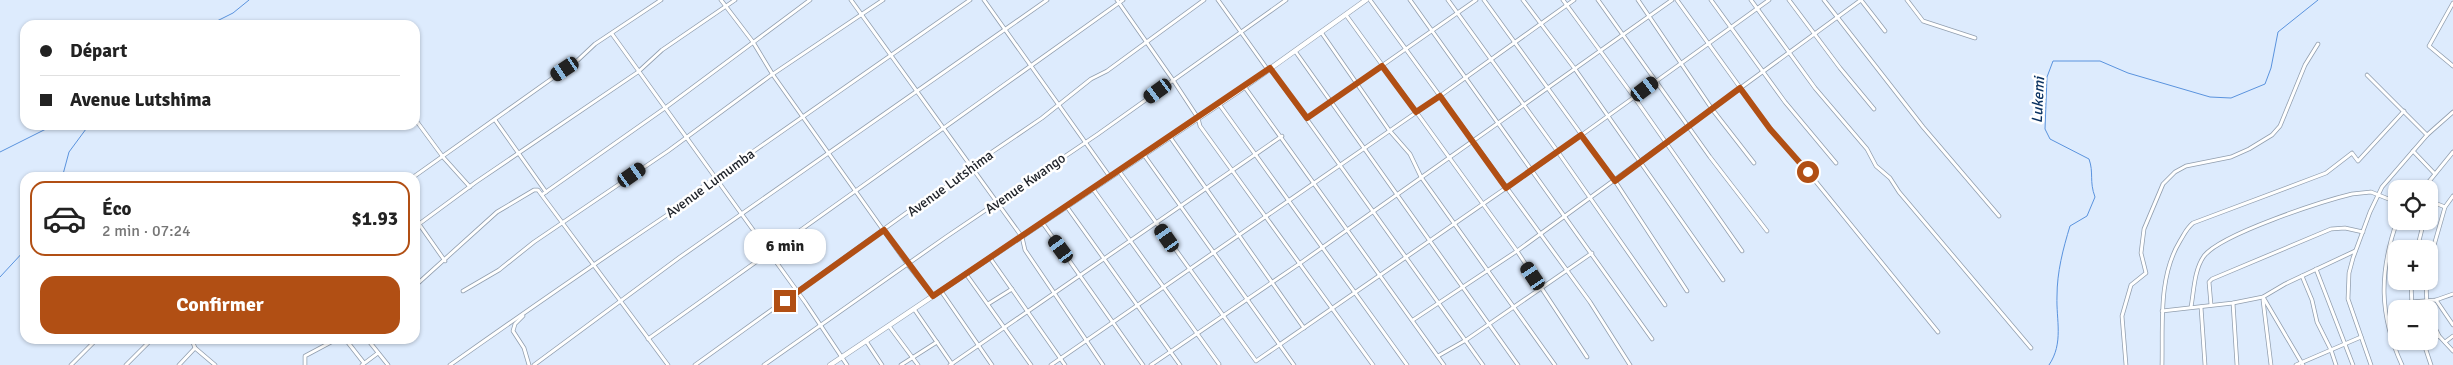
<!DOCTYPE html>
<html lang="fr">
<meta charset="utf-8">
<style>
:root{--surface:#fff;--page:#f6f6f6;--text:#222;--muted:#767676;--line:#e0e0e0;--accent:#b14f14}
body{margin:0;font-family:Signika,sans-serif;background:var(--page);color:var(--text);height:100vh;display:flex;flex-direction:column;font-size:19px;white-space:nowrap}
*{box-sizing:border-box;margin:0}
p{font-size:16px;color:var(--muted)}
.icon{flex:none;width:28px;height:28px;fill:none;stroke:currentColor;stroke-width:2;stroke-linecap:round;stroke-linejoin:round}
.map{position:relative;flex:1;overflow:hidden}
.panel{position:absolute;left:20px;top:172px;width:400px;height:172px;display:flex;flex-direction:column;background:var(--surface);border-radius:15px;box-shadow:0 1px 4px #0004}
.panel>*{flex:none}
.hud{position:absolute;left:20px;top:20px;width:400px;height:110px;border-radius:15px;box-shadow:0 1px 4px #0004;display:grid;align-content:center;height:110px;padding:0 20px;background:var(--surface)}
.buttons{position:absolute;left:2388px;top:180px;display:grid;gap:10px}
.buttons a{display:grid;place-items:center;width:50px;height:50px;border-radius:10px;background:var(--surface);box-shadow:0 1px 4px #0004;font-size:25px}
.end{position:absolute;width:22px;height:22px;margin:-11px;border:6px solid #b14f14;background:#fff;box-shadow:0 0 0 2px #fff}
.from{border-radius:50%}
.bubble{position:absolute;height:35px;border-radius:15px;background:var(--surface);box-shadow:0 1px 4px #0004;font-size:16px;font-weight:700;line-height:35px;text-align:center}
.car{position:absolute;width:15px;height:30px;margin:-15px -8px;border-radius:6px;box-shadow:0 0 4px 1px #0007;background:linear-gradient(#222 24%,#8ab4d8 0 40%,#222 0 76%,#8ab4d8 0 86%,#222 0)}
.hud b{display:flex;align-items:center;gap:18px;height:48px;font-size:19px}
.hud b+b{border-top:1px solid var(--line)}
.hud i{width:12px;height:12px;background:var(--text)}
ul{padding:9px 0 0;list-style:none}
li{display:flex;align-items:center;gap:15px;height:75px;margin:0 10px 8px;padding:0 10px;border:2px solid var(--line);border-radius:15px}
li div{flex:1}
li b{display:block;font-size:19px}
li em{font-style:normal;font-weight:700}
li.active{border-color:var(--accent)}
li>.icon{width:45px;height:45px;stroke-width:1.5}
.button{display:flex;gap:10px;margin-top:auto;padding:10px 20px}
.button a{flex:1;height:58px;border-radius:15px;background:var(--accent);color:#fff;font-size:20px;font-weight:700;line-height:58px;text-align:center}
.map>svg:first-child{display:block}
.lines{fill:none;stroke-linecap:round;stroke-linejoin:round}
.stream{stroke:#5a93de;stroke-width:1}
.minor-casing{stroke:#919eae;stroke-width:4.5}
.secondary-casing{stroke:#919eae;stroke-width:5.5}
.minor{stroke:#fff;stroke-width:3}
.secondary{stroke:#fff;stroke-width:4.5}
.route{stroke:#b14f14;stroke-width:6}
.labels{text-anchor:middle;stroke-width:5;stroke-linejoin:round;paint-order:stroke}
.street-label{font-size:14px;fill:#1d2128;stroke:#fff}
.water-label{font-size:15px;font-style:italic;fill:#0a3261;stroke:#fff}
</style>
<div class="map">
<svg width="2453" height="365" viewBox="0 0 2453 365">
<rect width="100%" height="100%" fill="#ddebfd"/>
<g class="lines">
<g class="stream">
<path d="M209,25L233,13L249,0"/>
<path d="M0,152L54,125"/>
<path d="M62,178L69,152L89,125"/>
<path d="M0,277L25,250"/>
<path d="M2049,365C2064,343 2056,320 2057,296C2057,272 2063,249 2070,226L2087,216L2095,197C2089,181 2094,173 2089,159L2050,139L2045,129L2047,77L2053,61H2100L2128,73L2210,97L2231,98L2265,84L2271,68L2278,32L2318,0"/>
</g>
<defs>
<g id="minor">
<path d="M721,0L753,42L773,75L908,265L933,296"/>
<path d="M851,0L1022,237L1025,250L1103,365"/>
<path d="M984,0L1110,177"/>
<path d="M1117,0L1173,80L1198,118L1200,126L1373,365"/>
<path d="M1218,0L1268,70"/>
<path d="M1370,0L1590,302L1630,365"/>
<path d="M1410,0L1652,339"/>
<path d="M1448,0L1558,152L1665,305"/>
<path d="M1484,0L1615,181L1687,291"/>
<path d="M1523,0L1575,69L1723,280"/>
<path d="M1563,0L1634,97L1742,251"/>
<path d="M1598,0L1710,157L1767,231"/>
<path d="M1638,0L1712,109L1754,163"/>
<path d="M1677,0L1770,129L1808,172L1938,332"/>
<path d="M1711,0L1785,102L1836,163"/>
<path d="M1751,0L1815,88L1867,149L1876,166L1890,178L1899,192L2031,348"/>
<path d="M1789,0L1840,68L1874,109"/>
<path d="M1824,0L1923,127L1999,216"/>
<path d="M1861,0L1885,31"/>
<path d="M1907,0L1923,21L1975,38"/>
<path d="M2453,3L2429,46L2453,66"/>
<path d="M1346,15L1517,251L1587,357"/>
<path d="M1321,32L1389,130L1410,154L1421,177L1555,365"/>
<path d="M612,34L805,302L847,365"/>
<path d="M1295,51L1518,365"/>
<path d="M1271,69L1483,365"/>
<path d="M2367,75L2427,135"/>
<path d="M1244,86L1444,365"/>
<path d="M1219,104L1407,365"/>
<path d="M1307,118L1476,0"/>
<path d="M415,119L443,157L470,187"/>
<path d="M495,120L546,192"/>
<path d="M1170,137L1304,328"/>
<path d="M2413,151L2434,173"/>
<path d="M1144,155L1294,365"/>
<path d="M1119,171L1256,361L1558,152L1769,0"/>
<path d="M412,178L578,60L595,44L661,0"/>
<path d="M1093,189L1219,364"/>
<path d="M2418,189L2427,184L2453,152"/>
<path d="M543,194L665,108L810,0"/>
<path d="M1067,207L1180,365"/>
<path d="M2429,212L2435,203L2445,207"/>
<path d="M2397,221C2379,273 2379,315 2402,365"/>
<path d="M1042,222L1143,365"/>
<path d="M419,224L445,261"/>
<path d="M415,227L476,182L638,72L662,50L735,0"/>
<path d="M2417,249L2424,221"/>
<path d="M990,258L1065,365"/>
<path d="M2429,263L2445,207L2453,196"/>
<path d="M2316,269L2353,365"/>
<path d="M966,274L1031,365"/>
<path d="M2302,276L2312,300L2317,322L2331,350L2336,365"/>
<path d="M2411,281L2412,309"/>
<path d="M2426,281L2427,309"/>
<path d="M415,286L497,212L534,190H538L668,365"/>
<path d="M463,291L499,270L534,242L668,151L770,76L883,0"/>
<path d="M941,291L992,365"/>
<path d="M2263,297L2303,365"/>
<path d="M2263,300L2271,365"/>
<path d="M2436,300L2453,325"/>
<path d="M2410,302L2436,300L2453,294"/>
<path d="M2233,303L2237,365"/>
<path d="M988,304L1012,289"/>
<path d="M2211,305L2209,282L2212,279L2331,229L2345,228L2363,232"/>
<path d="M2191,307C2194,291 2194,270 2204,256C2221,234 2323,201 2352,194L2371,192L2396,202"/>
<path d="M2201,307L2205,365"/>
<path d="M914,309L952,364"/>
<path d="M2162,311L2233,303L2263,297L2285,284L2355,251"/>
<path d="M2429,315L2439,336L2453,351"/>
<path d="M523,316L515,324L513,331L524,348L529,365"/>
<path d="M1413,320L1517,251L1861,0"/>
<path d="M889,326L918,365"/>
<path d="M648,339L1123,0"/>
<path d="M192,340L195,348L215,365"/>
<path d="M346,340L364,363"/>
<path d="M368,340L388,365"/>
<path d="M866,341L882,365"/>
<path d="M2423,341L2431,365"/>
<path d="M2445,342L2453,336"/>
<path d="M2425,345L2439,336"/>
<path d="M1438,356L1466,340L1592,253"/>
<path d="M71,365L96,340"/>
<path d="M126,365L151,340"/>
<path d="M179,365L195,348"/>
<path d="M305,365V356L335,340"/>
<path d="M362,365L378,353"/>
<path d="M450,365C525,312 600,260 676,209L688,197L970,0"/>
<path d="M534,365L680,257L1047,0"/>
<path d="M695,365L927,198L937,194L970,167L1042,118L1091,79L1107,71L1204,0"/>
<path d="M764,365L946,237L1098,134L1286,0"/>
<path d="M901,365L937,342"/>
<path d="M950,365L1282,136"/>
<path d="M1051,365L1440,96L1574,0"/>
<path d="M1151,365L1299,264L1672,0"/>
<path d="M2126,365L2122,316L2131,285L2146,273L2141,253L2144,229L2163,184L2175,172L2186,166L2231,157L2249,149L2272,135L2280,126L2305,65L2318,44"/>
<path d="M2162,365C2163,324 2158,277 2180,241C2185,233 2186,229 2193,223L2326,173L2352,153L2358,161L2404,111"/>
<path d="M2296,365L2361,337"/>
<path d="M2371,365L2348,299L2349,273L2353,258L2370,212L2382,187L2427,135L2453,112"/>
</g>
<path id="secondary" d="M830,365L1236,93L1366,0"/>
</defs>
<use href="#minor" class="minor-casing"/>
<use href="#secondary" class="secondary-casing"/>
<use href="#minor" class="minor"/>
<use href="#secondary" class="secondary"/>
</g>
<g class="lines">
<path class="route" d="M785,301L884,230L933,296L1270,68L1307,118L1382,66L1416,112L1440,96L1506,188L1581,135L1615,181L1740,88L1770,129L1808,172"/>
</g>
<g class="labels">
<g class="street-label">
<text transform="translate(710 183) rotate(-36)" y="5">Avenue Lumumba</text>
<text transform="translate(950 183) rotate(-36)" y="5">Avenue Lutshima</text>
<text transform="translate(1025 183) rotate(-35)" y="5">Avenue Kwango</text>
</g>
<g class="water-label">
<text transform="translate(2038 100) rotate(-87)" y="5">Lukemi</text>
</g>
</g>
</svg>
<div class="buttons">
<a><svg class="icon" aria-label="locate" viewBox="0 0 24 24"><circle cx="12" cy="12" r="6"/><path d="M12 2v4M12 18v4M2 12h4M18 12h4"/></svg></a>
<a>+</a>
<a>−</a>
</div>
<i class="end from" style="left:1808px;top:172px"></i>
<i class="end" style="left:785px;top:301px"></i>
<div class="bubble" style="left:744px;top:229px;width:82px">6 min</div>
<i class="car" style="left:565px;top:69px;rotate:236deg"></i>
<i class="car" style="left:1645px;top:89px;rotate:53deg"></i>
<i class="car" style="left:1158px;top:91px;rotate:234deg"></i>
<i class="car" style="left:632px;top:175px;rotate:55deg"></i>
<i class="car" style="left:1167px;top:238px;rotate:325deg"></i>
<i class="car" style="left:1061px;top:249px;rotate:324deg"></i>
<i class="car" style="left:1533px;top:276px;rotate:326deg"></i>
<div class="hud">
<b><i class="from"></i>Départ</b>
<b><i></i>Avenue Lutshima</b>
</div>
<section class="panel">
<ul>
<li class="active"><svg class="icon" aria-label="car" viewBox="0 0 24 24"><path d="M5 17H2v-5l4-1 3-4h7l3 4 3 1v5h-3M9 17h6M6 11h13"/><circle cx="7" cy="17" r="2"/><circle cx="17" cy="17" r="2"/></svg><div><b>Éco</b><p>2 min · 07:24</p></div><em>$1.93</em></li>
</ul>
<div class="button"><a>Confirmer</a></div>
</section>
</div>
